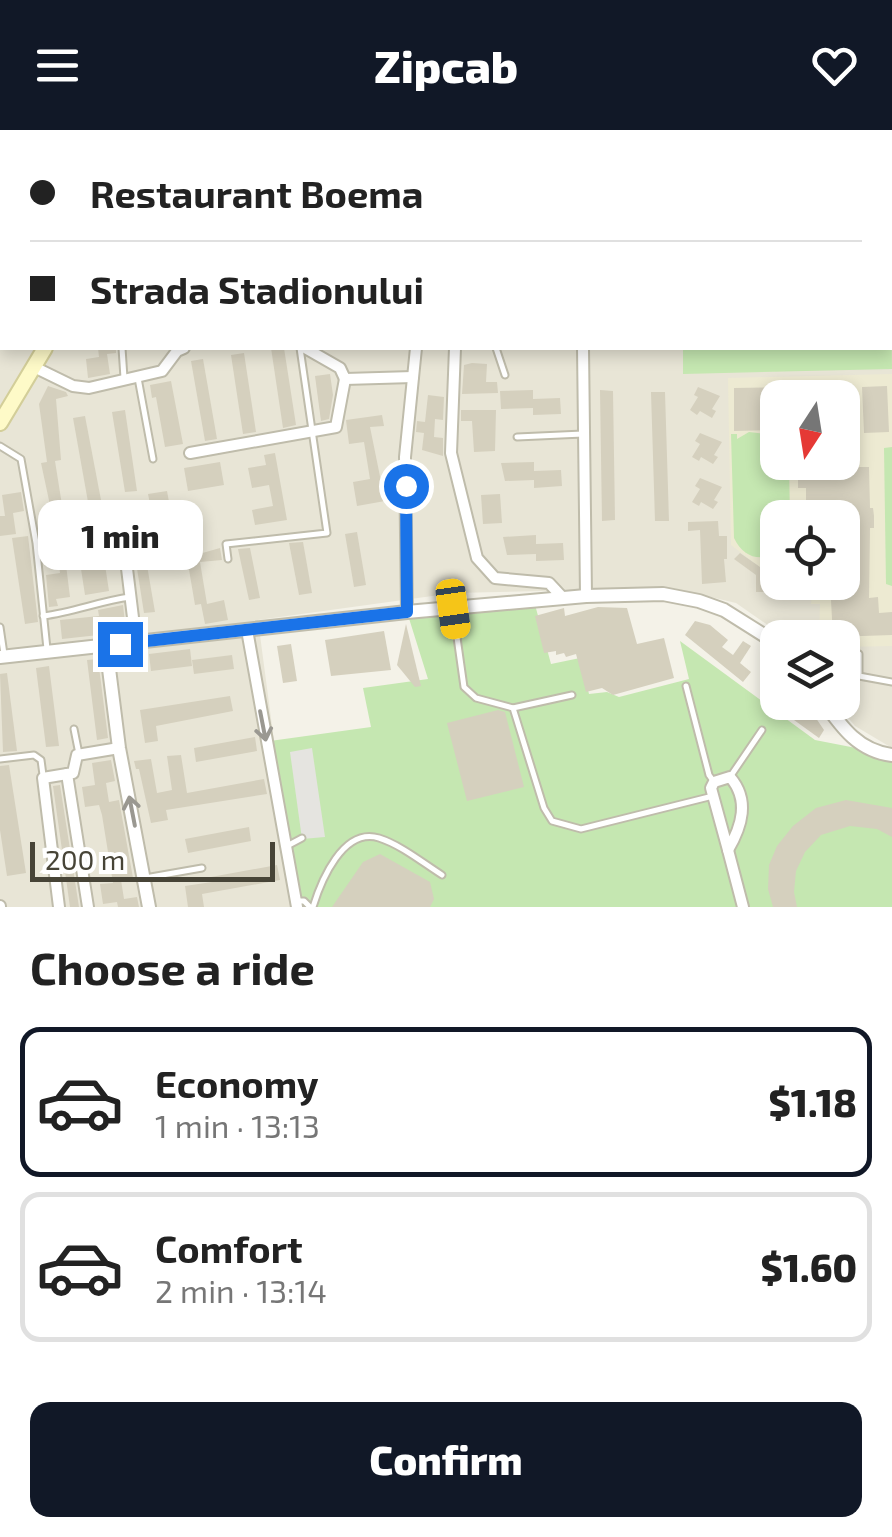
<!DOCTYPE html>
<meta charset="utf-8">
<style>
:root{--surface:#fff;--page:#f6f6f6;--text:#222;--muted:#767676;--line:#e0e0e0;--accent:#111827}
body{margin:0;font-family:"Exo 2",sans-serif;background:var(--page);color:var(--text);height:100vh;display:flex;flex-direction:column;font-size:38px;white-space:nowrap}
*{box-sizing:border-box;margin:0}
p{font-size:32px;color:var(--muted)}
.icon{flex:none;width:55px;height:55px;fill:none;stroke:currentColor;stroke-width:2;stroke-linecap:round;stroke-linejoin:round}
.map{position:relative;height:777px;overflow:hidden}
.side{display:flex;flex-direction:column;background:var(--surface);flex:1}
.side>*{flex:none}
.hud{position:absolute;left:0px;top:0px;width:892px;height:220px;box-shadow:0 5px 15px #0003;display:grid;align-content:center;height:220px;padding:0 30px;background:var(--surface)}
.needle{width:65px;rotate:192deg}
.buttons{position:absolute;left:760px;top:250px;display:grid;gap:20px}
.buttons a{display:grid;place-items:center;width:100px;height:100px;border-radius:20px;background:var(--surface);box-shadow:0 5px 15px #0003;font-size:50px}
.scale{position:absolute;left:30px;bottom:25px;width:245px;box-sizing:border-box;padding-left:10px;border:5px solid #474437;border-top:0;font-size:28px;line-height:35px;white-space:nowrap;color:#474437;-webkit-text-stroke:8px #fff;paint-order:stroke}
.end{position:absolute;width:45px;height:45px;margin:-22px;border:12px solid #1a73e8;background:#fff;box-shadow:0 0 0 5px #fff}
.from{border-radius:50%}
.bubble{position:absolute;height:70px;border-radius:20px;background:var(--surface);box-shadow:0 5px 15px #0003;font-size:32px;font-weight:800;line-height:70px;text-align:center}
.car{position:absolute;width:30px;height:60px;margin:-30px -15px;border-radius:12px;box-shadow:0 0 8px 2px #0007;background:linear-gradient(#f5c518 24%,#345 0 40%,#f5c518 0 76%,#345 0 86%,#f5c518 0)}
.hud b{display:flex;align-items:center;gap:35px;height:95px;font-size:38px}
.hud b+b{border-top:2px solid var(--line)}
.hud i{width:25px;height:25px;background:var(--text)}
ul{padding:0;list-style:none}
li{display:flex;align-items:center;gap:30px;height:150px;margin:0 20px 15px;padding:0 10px;border:5px solid var(--line);border-radius:20px}
li div{flex:1}
li b{display:block;font-size:38px}
li em{font-style:normal;font-weight:800}
li.active{border-color:var(--accent)}
li>.icon{width:90px;height:90px;stroke-width:1.5}
h2{padding:0 30px;font-size:45px;line-height:120px}
.primary-button{display:flex;gap:20px;margin-top:auto;padding:20px 30px}
.primary-button a{flex:1;height:115px;border-radius:20px;background:var(--accent);color:#fff;font-size:40px;font-weight:800;line-height:115px;text-align:center}
header{display:flex;justify-content:space-between;align-items:center;height:130px;padding:0 30px;background:var(--accent);color:#fff;font-size:45px;font-weight:800}
.map>svg:first-child{display:block}
.residential{fill:#e8e5d6;fill-rule:evenodd}
.education{fill:#edead2;fill-rule:evenodd}
.green{fill:#c5e7b1}
.parking{fill:#e5e4e0}
.building{fill:#d5d0be}
.lines{fill:none;stroke-linecap:round;stroke-linejoin:round}
.service-casing{stroke:#bfbcab;stroke-width:9}
.minor-casing{stroke:#bfbcab;stroke-width:14}
.tertiary-casing{stroke:#bfbcab;stroke-width:16}
.secondary-casing{stroke:#d3ce99;stroke-width:18}
.service{stroke:#fff;stroke-width:5}
.minor{stroke:#fff;stroke-width:10}
.tertiary{stroke:#fff;stroke-width:12}
.secondary{stroke:#fefac8;stroke-width:14}
.oneway{stroke:#9a9891}
.route{stroke:#1a73e8;stroke-width:12}
</style>
<header><svg class="icon" aria-label="menu" viewBox="0 0 24 24"><path d="M4 6h16M4 12h16M4 18h16"/></svg>Zipcab<svg class="icon" aria-label="heart" viewBox="0 0 24 24"><path d="M12 20l-8-8c-3-5 5-10 8-4 3-6 11-1 8 4z"/></svg></header>
<div class="map">
<svg width="892" height="777" viewBox="0 0 892 777">
<rect width="100%" height="100%" fill="#f4f2e8"/>
<path class="residential" d="M0,0H892V618L855,596L836,573L842,572V508L785,507L736,473L673,458L454,463L258,490L296,777H0ZM2,2H890V218H2ZM778,268H842V332H778ZM778,388H842V452H778Z"/>
<path class="education" d="M892,244V516L843,517L842,508L819,507L820,474H811L812,466L795,453L842,452V388H778L777,437H760L731,415L728,248ZM778,268H842V332H778Z"/>
<g class="green">
<path d="M890,27L892,239L683,244V218H890Z"/>
<path d="M749,302L776,305L778,332L789,333L790,387L778,388L777,423C759,432 743,427 734,408L731,304H737V309Z"/>
<path d="M892,317V456L886,454L884,318Z"/>
<path d="M534,471L551,534L580,528L589,564L607,562L619,567L689,549L680,511L815,610L892,625V777H297L270,611L371,597L363,558L428,549L407,482Z"/>
</g>
<path class="parking" d="M312,618L325,707L302,709L290,622Z"/>
<g class="building">
<path d="M98,218H116V223L107,224L110,244L88,248L86,229L99,227Z"/>
<path d="M271,218H284L296,295L283,298Z"/>
<path d="M244,223L256,302L243,304L231,225Z"/>
<path d="M203,229L217,309L205,311L191,231Z"/>
<path d="M472,233L487,234L486,252H497L498,263L462,264L464,235Z"/>
<path d="M330,244L333,265L329,289L321,291L315,246Z"/>
<path d="M171,251L183,314L165,317L156,267L152,268L150,255Z"/>
<path d="M48,256L66,262L68,266L56,269L61,330L55,331L62,375L67,374L72,401L56,403L41,333L47,332L39,274Z"/>
<path d="M887,256L889,302L864,303L862,257Z"/>
<path d="M698,257L720,266L712,279L716,281L712,288L700,281L697,285L690,280L698,267L694,265Z"/>
<path d="M790,257V261H810V268H778V300L734,301V258Z"/>
<path d="M533,260V269L560,268L561,284L533,285V278L501,279L500,261Z"/>
<path d="M600,260L613,261L615,390L602,391Z"/>
<path d="M651,262H665L669,391H655Z"/>
<path d="M428,265L444,267L443,290L435,289L434,307L443,308V326L422,320L424,303L416,302L417,291L425,292Z"/>
<path d="M125,280L137,361L125,362L112,282Z"/>
<path d="M461,280H496L495,321L474,322L472,291H461Z"/>
<path d="M382,285L384,296L370,297L385,371L357,376L353,352L370,349L364,312L349,314L346,290Z"/>
<path d="M85,286L101,370L88,372L73,288Z"/>
<path d="M842,300H849L850,337H869L870,378H873L874,386V398H870L869,468L878,467L879,483L892,482V505L833,507L830,452H842V388H817L816,372H806V358H798V338L842,337Z"/>
<path d="M700,303L722,312L714,325L718,327L713,334L701,327L699,331L692,327L700,314L695,311Z"/>
<path d="M275,323L287,390L255,395L252,380L273,376L269,355L252,358L248,338L266,335L264,325Z"/>
<path d="M220,332L224,355L188,361L184,338Z"/>
<path d="M534,332V341L561,340L562,356L534,358V350L505,351L501,333Z"/>
<path d="M700,348L722,357L714,370L718,372L713,379L701,372L699,376L692,372L700,359L695,356Z"/>
<path d="M167,361L172,388L138,395L137,391L132,392L130,383L151,379L148,364Z"/>
<path d="M21,362L24,381L13,383L16,404L0,406V386H5L2,365Z"/>
<path d="M500,364L502,393L483,394L481,365Z"/>
<path d="M718,391L719,406H727V429H724L726,452L702,454L700,400L688,401V392Z"/>
<path d="M357,402L366,455L354,457L345,404Z"/>
<path d="M536,405V414L563,413L564,430L536,431V424L507,425L503,407Z"/>
<path d="M28,406L38,492L25,494L12,408Z"/>
<path d="M143,412L155,482L144,483L133,413Z"/>
<path d="M303,412L312,463L299,465L289,413Z"/>
<path d="M220,418L222,430L200,432L207,474L224,470L228,490L205,494L201,474L195,475L186,422L198,420L199,424Z"/>
<path d="M250,418L260,468L249,470L238,419Z"/>
<path d="M740,423L760,437H778V456L768,447L769,462H756V445L734,429Z"/>
<path d="M72,425L73,434L66,435L70,467L56,469L58,476L49,477L46,445L60,443L58,427Z"/>
<path d="M105,435L109,461L85,465L81,439Z"/>
<path d="M123,475L126,502L62,509L60,490L99,486L98,480Z"/>
<path d="M598,477L627,478L637,514L664,508L674,548L613,565L602,558L586,562L576,524L566,527L564,523L556,525V521L544,523L535,486L564,478L565,486Z"/>
<path d="M695,491L710,495L728,510L722,517L733,525L743,511L751,516L740,533L751,542L743,552L685,505Z"/>
<path d="M406,494L421,556L415,557L397,535Z"/>
<path d="M384,501L391,540L331,546L325,510Z"/>
<path d="M291,514L297,551L283,553L277,516Z"/>
<path d="M190,519L192,536L151,541L149,524Z"/>
<path d="M232,525L234,539L194,544L192,530Z"/>
<path d="M98,529L108,608L97,610L87,530Z"/>
<path d="M49,536L59,616L46,617L36,538Z"/>
<path d="M7,543L17,621L3,622L0,544Z"/>
<path d="M778,562V572H805L824,600L819,608L769,572Z"/>
<path d="M230,566L233,581L156,596L158,611L145,613L140,580Z"/>
<path d="M498,580L505,582L524,657L467,671L447,593Z"/>
<path d="M255,607L257,621L196,632L194,618Z"/>
<path d="M181,625L187,663L264,649L267,664L166,680L168,690L151,693L139,639H136L134,631L151,629L157,663L172,660L167,626Z"/>
<path d="M111,630L115,651L106,653L109,672L119,670L133,748L121,750L124,769L137,767L139,777H118L117,772L103,774L100,754L113,753L102,685L99,675L85,677L82,657L95,655L92,633Z"/>
<path d="M9,635L26,743L7,746L0,700V636Z"/>
<path d="M60,655L79,777H70L53,656Z"/>
<path d="M846,670L892,678V707L877,699L850,696L821,705L805,722L796,741L794,762L797,777H773L768,759L769,735L777,716L793,696L816,678Z"/>
<path d="M249,697L251,711L188,723L185,709Z"/>
<path d="M380,724L430,752L434,769L430,777H332L363,732Z"/>
<path d="M277,735L280,750L202,764L204,777H188L185,756L212,752L211,747Z"/>
</g>
<g class="lines">
<defs>
<g id="service">
<path d="M122,218L124,248"/>
<path d="M496,218L505,245"/>
<path d="M138,248L153,329"/>
<path d="M517,307L583,304"/>
<path d="M0,316L21,329L36,413L47,519"/>
<path d="M228,429L226,414L327,403L300,218"/>
<path d="M453,479L464,557L476,568L513,578L544,678L552,691L581,699L713,666"/>
<path d="M43,486C74,482 100,471 130,467"/>
<path d="M0,497L4,524"/>
<path d="M859,524V546L892,552"/>
<path d="M686,556L709,645L714,652"/>
<path d="M513,578L572,565"/>
<path d="M74,599L79,624"/>
<path d="M0,629L34,625L41,630L43,645"/>
<path d="M730,647L762,600"/>
<path d="M287,716L302,708"/>
<path d="M145,748L202,738"/>
<path d="M296,771H304L310,777"/>
<path d="M313,777C321,751 343,697 379,708C401,715 423,733 442,745"/>
</g>
<g id="minor">
<path d="M333,0V2"/>
<path d="M416,0L417,2"/>
<path d="M455,0V2"/>
<path d="M581,0V2"/>
<path d="M305,218L340,238L345,249L413,247"/>
<path d="M455,218L451,323L477,428L495,448L549,453L563,468"/>
<path d="M583,218L586,466"/>
<path d="M34,237L73,256L89,258L162,241L177,221L184,218"/>
<path d="M190,323L336,297L345,249"/>
<path d="M123,406L136,512"/>
<path d="M49,416L171,399"/>
<path d="M407,482L405,327L416,218"/>
<path d="M247,500L297,777"/>
<path d="M67,644L88,777"/>
<path d="M730,647C750,670 742,696 728,720L711,658L714,652Z"/>
<path d="M728,720L743,777"/>
<path d="M0,776V777"/>
<path d="M59,777L43,648L73,643L77,625L119,618"/>
</g>
<g id="tertiary">
<path d="M106,515L119,618L149,777"/>
<path d="M0,527L407,482L586,466L663,464L699,471L724,480L778,514"/>
<path d="M824,572C842,598 859,621 892,625"/>
</g>
<g id="secondary">
<path d="M167,2L169,0"/>
<path d="M0,293L45,218"/>
</g>
</defs>
<use href="#service" class="service-casing"/>
<use href="#minor" class="minor-casing"/>
<use href="#tertiary" class="tertiary-casing"/>
<use href="#secondary" class="secondary-casing"/>
<use href="#service" class="service"/>
<use href="#minor" class="minor"/>
<use href="#tertiary" class="tertiary"/>
<use href="#secondary" class="secondary"/>
</g>
<defs><path id="oneway-shaft" d="M-6 0H5M1.5-3L5.5 0L1.5 3" fill="none" stroke-width="1.6" stroke-linecap="round" stroke-linejoin="round" transform="scale(2.5)"/></defs>
<g class="oneway">
<use href="#oneway-shaft" transform="translate(263 596) rotate(79)"/>
<use href="#oneway-shaft" transform="translate(132 681) rotate(-101)"/>
</g>
<g class="lines">
<path class="route" d="M120,514L407,482L406,356"/>
</g>
</svg>
<div class="buttons">
<a><svg class="needle" viewBox="-14 -14 28 28"><path d="M0-13l5 13h-10z" fill="#e53935"/><path d="M0 13l5-13h-10z" fill="#767676"/></svg></a>
<a><svg class="icon" aria-label="locate" viewBox="0 0 24 24"><circle cx="12" cy="12" r="6"/><path d="M12 2v4M12 18v4M2 12h4M18 12h4"/></svg></a>
<a><svg class="icon" aria-label="layers" viewBox="0 0 24 24"><path d="M12 4l9 5-9 5-9-5zM3 14l9 5 9-5"/></svg></a>
</div>
<div class="scale">200 m</div>
<i class="end from" style="left:406px;top:356px"></i>
<i class="end" style="left:120px;top:514px"></i>
<div class="bubble" style="left:38px;top:370px;width:165px">1 min</div>
<i class="car" style="left:453px;top:479px;rotate:172deg"></i>
<div class="hud">
<b><i class="from"></i>Restaurant Boema</b>
<b><i></i>Strada Stadionului</b>
</div>
</div>
<section class="side">
<h2>Choose a ride</h2>
<ul>
<li class="active"><svg class="icon" aria-label="car" viewBox="0 0 24 24"><path d="M5 17H2v-5l4-1 3-4h7l3 4 3 1v5h-3M9 17h6M6 11h13"/><circle cx="7" cy="17" r="2"/><circle cx="17" cy="17" r="2"/></svg><div><b>Economy</b><p>1 min · 13:13</p></div><em>$1.18</em></li>
<li><svg class="icon" aria-label="car" viewBox="0 0 24 24"><path d="M5 17H2v-5l4-1 3-4h7l3 4 3 1v5h-3M9 17h6M6 11h13"/><circle cx="7" cy="17" r="2"/><circle cx="17" cy="17" r="2"/></svg><div><b>Comfort</b><p>2 min · 13:14</p></div><em>$1.60</em></li>
</ul>
<div class="primary-button"><a>Confirm</a></div>
</section>
